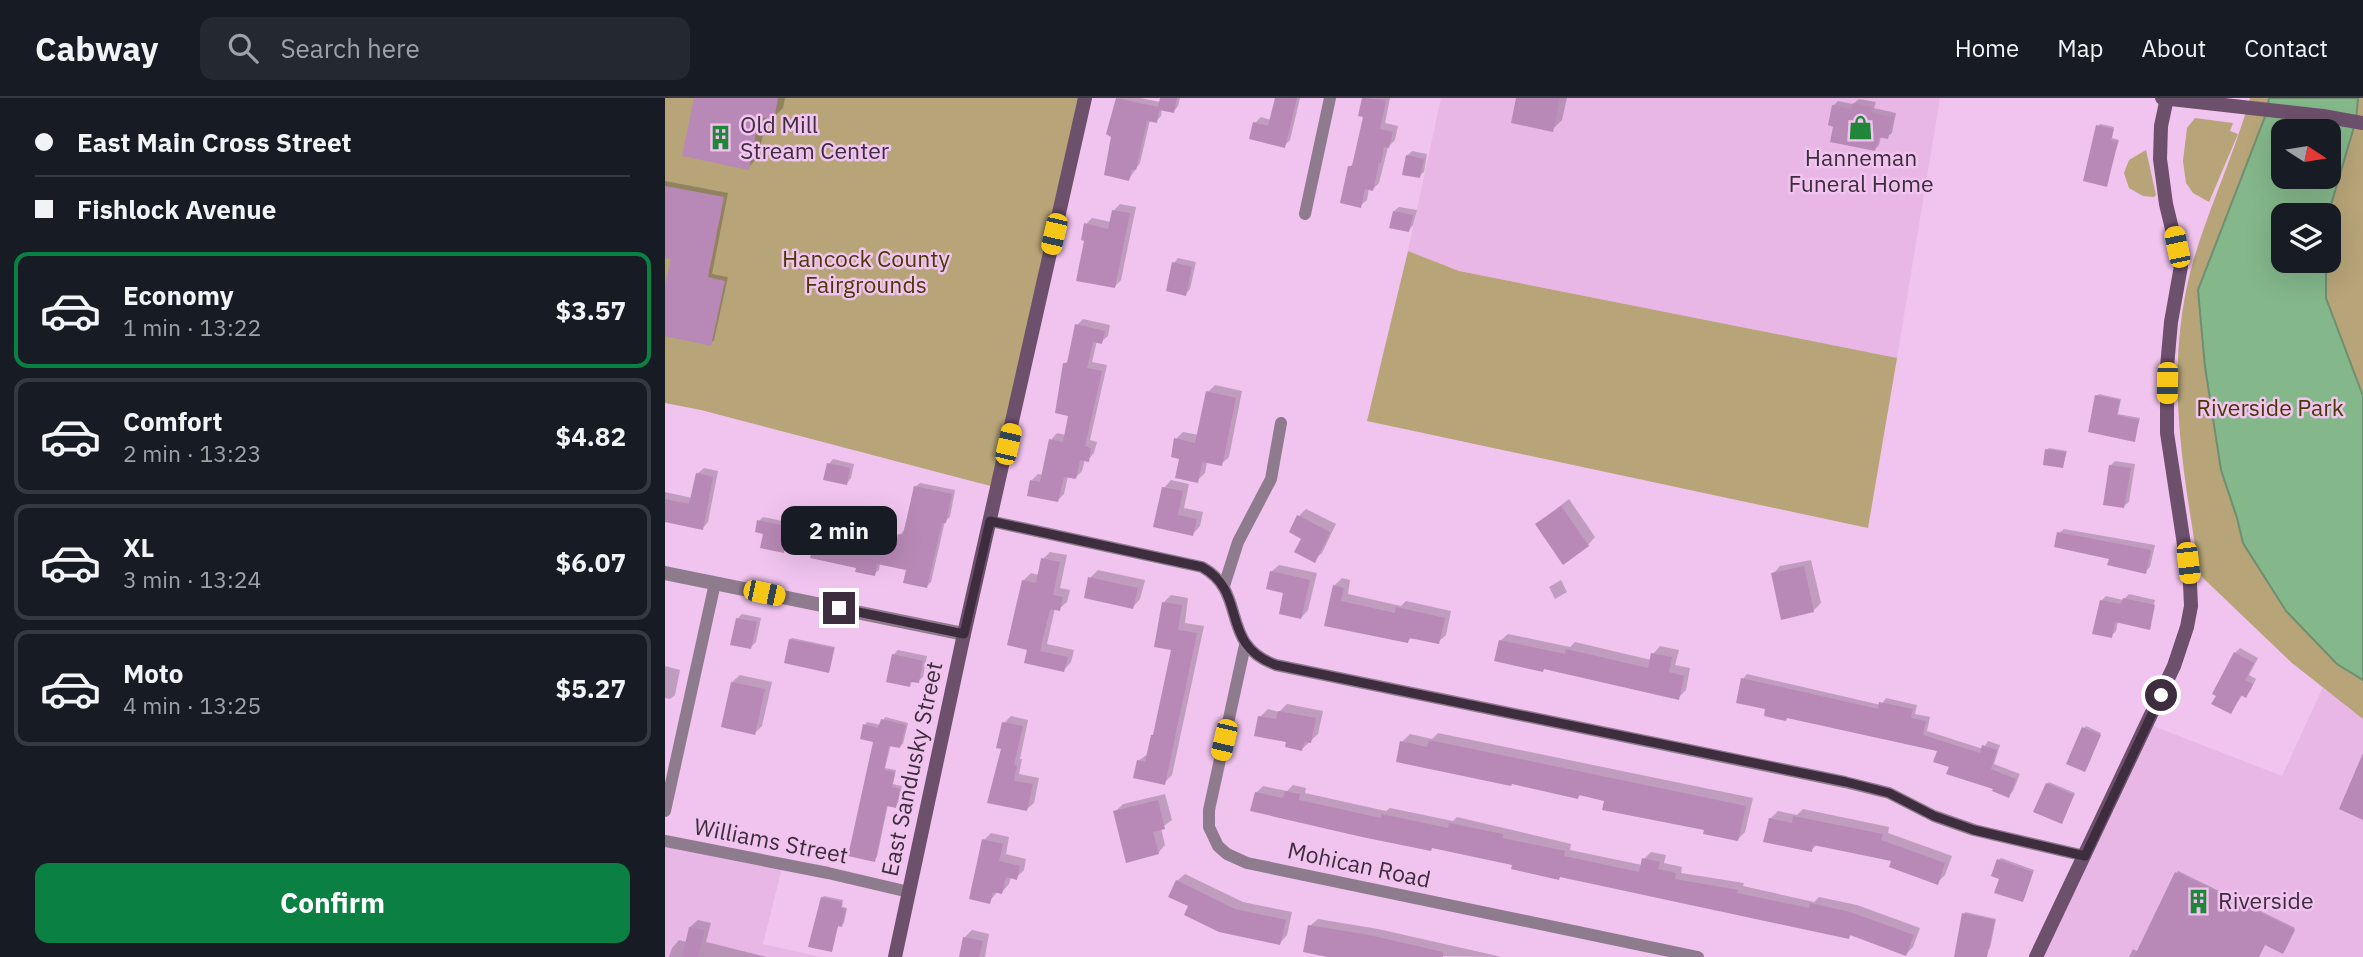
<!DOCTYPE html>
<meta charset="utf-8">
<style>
:root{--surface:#171b24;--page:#242831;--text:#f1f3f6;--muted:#9ea1a6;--line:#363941;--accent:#0b8043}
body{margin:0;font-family:"IBM Plex Sans",sans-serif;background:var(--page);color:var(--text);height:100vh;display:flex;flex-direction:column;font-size:26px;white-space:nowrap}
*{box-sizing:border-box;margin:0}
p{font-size:23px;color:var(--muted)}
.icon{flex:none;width:38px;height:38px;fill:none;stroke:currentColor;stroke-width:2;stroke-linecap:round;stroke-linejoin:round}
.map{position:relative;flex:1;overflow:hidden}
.details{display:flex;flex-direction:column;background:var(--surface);width:665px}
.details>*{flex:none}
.top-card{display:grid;align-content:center;height:154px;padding:0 35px;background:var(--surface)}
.needle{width:46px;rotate:102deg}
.buttons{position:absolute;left:1606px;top:21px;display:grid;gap:14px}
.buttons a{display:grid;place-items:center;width:70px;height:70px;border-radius:14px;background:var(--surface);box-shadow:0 7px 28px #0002;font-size:35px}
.end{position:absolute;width:32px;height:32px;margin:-16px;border:9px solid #3e2d3e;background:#fff;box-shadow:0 0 0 4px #fff}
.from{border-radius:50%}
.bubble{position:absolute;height:49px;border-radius:14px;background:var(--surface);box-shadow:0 7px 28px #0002;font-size:23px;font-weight:700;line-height:49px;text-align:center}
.car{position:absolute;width:21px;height:42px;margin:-21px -10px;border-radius:9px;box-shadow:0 0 5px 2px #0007;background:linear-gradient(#f5c518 24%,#345 0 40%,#f5c518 0 76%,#345 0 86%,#f5c518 0)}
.top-card b{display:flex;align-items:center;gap:24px;height:66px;font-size:26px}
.top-card b+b{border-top:2px solid var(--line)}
.top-card i{width:18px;height:18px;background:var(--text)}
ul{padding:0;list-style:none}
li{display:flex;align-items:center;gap:21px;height:116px;margin:0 14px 10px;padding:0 21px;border:4px solid var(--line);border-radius:14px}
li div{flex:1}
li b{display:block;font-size:26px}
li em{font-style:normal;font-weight:700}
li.on{border-color:var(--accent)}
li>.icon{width:63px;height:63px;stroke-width:1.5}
.action{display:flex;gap:14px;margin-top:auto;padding:14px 35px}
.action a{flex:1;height:80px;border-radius:14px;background:var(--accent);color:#fff;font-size:28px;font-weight:700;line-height:80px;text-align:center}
header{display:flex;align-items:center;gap:42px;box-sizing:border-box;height:98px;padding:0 35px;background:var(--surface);border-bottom:2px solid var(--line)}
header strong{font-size:33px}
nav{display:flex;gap:38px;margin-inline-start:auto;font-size:24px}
.search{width:490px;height:63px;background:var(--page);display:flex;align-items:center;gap:18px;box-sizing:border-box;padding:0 24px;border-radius:14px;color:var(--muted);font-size:26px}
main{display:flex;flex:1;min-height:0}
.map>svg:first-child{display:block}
.built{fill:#e8b7e6}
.green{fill:#b7a478;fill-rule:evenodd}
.water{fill:#84b78a;stroke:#6f8e73;stroke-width:2;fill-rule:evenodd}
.shadow{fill:#0003}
.building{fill:#b889b6}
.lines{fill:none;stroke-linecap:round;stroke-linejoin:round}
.minor{stroke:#8f7b8e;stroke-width:12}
.tertiary{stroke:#8f7b8e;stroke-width:14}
.secondary{stroke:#6d506c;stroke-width:14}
.route{stroke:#3e2d3e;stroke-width:9}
.labels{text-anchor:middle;stroke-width:5;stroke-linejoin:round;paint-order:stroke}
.poi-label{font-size:23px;fill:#3e2d3e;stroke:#f0c4ee;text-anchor:start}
.park-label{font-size:23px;fill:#4a3906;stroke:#f0c4ee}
.street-label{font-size:23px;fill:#3e2d3e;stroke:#f0c4ee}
</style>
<header>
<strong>Cabway</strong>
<div class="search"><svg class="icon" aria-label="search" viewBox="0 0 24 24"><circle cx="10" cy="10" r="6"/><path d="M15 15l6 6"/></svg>Search here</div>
<nav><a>Home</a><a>Map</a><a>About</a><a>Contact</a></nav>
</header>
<main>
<section class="details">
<div class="top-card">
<b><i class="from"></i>East Main Cross Street</b>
<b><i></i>Fishlock Avenue</b>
</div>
<ul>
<li class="on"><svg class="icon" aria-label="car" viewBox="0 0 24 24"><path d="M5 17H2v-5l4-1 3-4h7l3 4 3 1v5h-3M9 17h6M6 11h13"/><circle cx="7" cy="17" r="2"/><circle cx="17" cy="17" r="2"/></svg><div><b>Economy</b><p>1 min · 13:22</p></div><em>$3.57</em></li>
<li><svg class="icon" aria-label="car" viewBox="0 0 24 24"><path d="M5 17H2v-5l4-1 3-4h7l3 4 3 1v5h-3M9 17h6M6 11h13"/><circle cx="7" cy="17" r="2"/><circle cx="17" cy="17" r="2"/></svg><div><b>Comfort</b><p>2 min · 13:23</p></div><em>$4.82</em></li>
<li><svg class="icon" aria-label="car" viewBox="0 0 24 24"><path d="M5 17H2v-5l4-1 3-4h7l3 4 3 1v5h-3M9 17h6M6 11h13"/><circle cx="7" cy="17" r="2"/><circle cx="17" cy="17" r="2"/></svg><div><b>XL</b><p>3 min · 13:24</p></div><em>$6.07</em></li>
<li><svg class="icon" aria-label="car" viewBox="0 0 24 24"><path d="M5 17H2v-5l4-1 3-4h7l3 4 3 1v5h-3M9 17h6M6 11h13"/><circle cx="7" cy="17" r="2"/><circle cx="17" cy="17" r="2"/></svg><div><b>Moto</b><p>4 min · 13:25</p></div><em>$5.27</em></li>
</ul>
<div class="action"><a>Confirm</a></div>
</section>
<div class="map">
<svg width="1698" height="859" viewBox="0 0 1698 859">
<rect width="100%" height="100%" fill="#f0c4ee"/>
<g class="built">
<path d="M776,0H1275L1232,260L794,173L743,153Z"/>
<path d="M1658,589L1698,621V859H1371L1483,626L1617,678Z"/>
<path d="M0,743L118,766L98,846L156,859H0Z"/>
</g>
<g class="green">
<path d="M0,0H420L333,390L36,312L0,305Z"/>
<path d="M1585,0H1698V621L1627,565L1537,479L1533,466C1517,365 1500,273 1526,171C1542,113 1569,58 1585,0ZM1619,33H1664V79H1619ZM1619,117H1664V163H1619Z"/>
<path d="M1530,20L1568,25L1565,33L1573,36L1544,104L1528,95L1521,85L1518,63L1522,30Z"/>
<path d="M1481,52L1491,97L1489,99L1478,98L1464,90L1459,75L1464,62Z"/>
<path d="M743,153L794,173L1232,260L1203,430L702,323Z"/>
</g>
<path class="water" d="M1604,0H1693L1691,22L1663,117H1619V163H1661V200L1698,298V582L1672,566L1621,513L1578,445L1572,420L1556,372L1540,269L1533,192L1601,16ZM1619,33H1664V79H1619Z"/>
<g class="shadow">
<path d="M36,0H120L118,10L108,20L102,19L93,59L83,70Z"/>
<path d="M453,0H475L495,4L496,0H515L513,8L509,13L497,10L496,18L491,23L485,22L475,65L464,81Z"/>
<path d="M611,0H635L625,42L619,48L590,25L596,19L606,22Z"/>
<path d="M699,0H725L720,25L733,28L730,42L723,49L714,85L708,91L704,90L702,102L695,108L685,69L690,63L700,18L695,17Z"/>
<path d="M853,0H902L897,22L887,32Z"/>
<path d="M1194,1L1211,4L1209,10L1231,15L1227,35L1222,39L1216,38L1214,47L1210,51L1170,27L1168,8L1173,3L1188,6Z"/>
<path d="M1435,26L1449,29L1447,40L1454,42L1441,87L1433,28Z"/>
<path d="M747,53L762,56L759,74L754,78L742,58Z"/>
<path d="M0,83L63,95L47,176L63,179L49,242L45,246L0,237V196L8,160L0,158Z"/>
<path d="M455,106L471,109L456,182L450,188L421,126L427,120L446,124L449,112Z"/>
<path d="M734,109L752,112L748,127L744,132L729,113Z"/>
<path d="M513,160L531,164L525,191L521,196L509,165Z"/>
<path d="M418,221L445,227L443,238L436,244L432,243L427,264L442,267L425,342L432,344L429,355L423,362L420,361L417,373L410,380L403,378L399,396L393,402L367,382L373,376L378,377L386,342L392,335L401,337L405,317L400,266L404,261L412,227Z"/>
<path d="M550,287L577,293L564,359L556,366L542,364L540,375L532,383L516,359L511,341L518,334L534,337L543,294Z"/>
<path d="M1434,296L1456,301L1453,316L1475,320L1469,342L1432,298Z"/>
<path d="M1384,350L1402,353L1398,368L1382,352Z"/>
<path d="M168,361L189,366L186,380L182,385L164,366Z"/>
<path d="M1450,363L1470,366L1464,404L1459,408L1445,368Z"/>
<path d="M39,370L53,373L43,424L37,431L0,423V394L27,400L32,376Z"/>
<path d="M506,382L524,386L519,410L538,414L535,428L528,436L490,428L499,390Z"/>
<path d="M255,385L290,392L285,419L280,423L266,484L262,488L243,471L215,465L214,472L209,476L149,451L124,445L119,453L100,434L94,423L98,419L201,440L204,438L233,444L235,437L239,432L250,389Z"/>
<path d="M904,401L930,439L923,447L872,426Z"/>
<path d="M641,411L671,426L657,455L649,462L634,418Z"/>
<path d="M1399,431L1490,447L1485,469L1480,474L1446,459L1394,435Z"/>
<path d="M385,454L402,457L395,490L405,492L402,504L394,511L390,510L382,546L409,552L406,564L399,572L365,550L358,483L366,475L374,477L378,461Z"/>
<path d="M1146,462L1156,505L1148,513L1108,476L1115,468Z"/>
<path d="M614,467L652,475L643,512L636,520L606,474Z"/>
<path d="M433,472L480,482L475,501L468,509L425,480Z"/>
<path d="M677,480L685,482L683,496L736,508L741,503L786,513L781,537L773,544L747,539L743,543L661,526L669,488Z"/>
<path d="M896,482L902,494L890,501L884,489Z"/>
<path d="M1464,496L1490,502L1484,527H1487L1484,530L1453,523L1451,533L1446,538L1436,503L1441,498L1458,502Z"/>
<path d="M506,497L523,500L520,525L539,528L507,677L499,685L473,663L483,656L487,638L490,634L508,551L498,505Z"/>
<path d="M77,516L96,520L91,544L86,549L72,521Z"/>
<path d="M843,536L905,549L910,544L986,562L988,556L995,548L1014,552L1010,567L1025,570L1021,592L1013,600L835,543Z"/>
<path d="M127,540L170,549L165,571L164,573L125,542Z"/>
<path d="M1575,550L1593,560L1584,577L1591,581L1585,593L1580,598L1578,596L1566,614L1570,555Z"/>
<path d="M233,552L262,558L258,579L253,583L249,582L244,587L228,557Z"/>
<path d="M0,568L15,572L10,597L5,601L0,600Z"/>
<path d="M1082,576L1216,607L1221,600L1252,607L1250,616L1265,619L1262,633L1318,651L1323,643L1335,647L1329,666L1355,676L1348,693L1343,698L1286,668L1274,652L1102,609L1078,581Z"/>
<path d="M75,577L107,584L97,628L90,635L67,584Z"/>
<path d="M622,606L658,613L653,636L637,651L595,619L603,611L614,614Z"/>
<path d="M346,618L363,622L355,661H357L354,676L374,680L369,705L362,711L324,704L339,650V625Z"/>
<path d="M220,619L243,625L238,646L235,648L226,646L220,670L231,672L228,686L237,688L233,705L230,708L223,706L212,759L209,762L210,643L200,627L202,624L216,627Z"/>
<path d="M1421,628L1436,635L1422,670L1419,630Z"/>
<path d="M773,635L1088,700L1080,734L1073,741L941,701L916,696L913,699L737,644L745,636L767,641Z"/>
<path d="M1384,684L1410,695L1398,722L1382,686Z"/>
<path d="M628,687L641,690L640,695L721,713L725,710L788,723L792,719L906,746L905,752L977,767L979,761L986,754L1001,757L999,765L1017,769L1016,775L1079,785L1078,788L1149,804L1154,799L1192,807L1255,830L1248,849L1241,856L1187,836L1184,839L849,765L591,695L598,688L622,693Z"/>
<path d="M500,696L507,722L496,730L500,747L493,755L450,714L458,706Z"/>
<path d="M1138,711L1224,729L1223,735L1287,758L1280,777L1272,785L1229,762L1153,746L1146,752L1105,721L1113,713L1132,717Z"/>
<path d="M326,735L344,739L341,756L361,761L359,772L351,780L346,779L344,786L337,794L333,793L324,804L319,742Z"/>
<path d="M1336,760L1369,772L1359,801L1334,762Z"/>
<path d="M1513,773L1630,830L1620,852L1600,845L1593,859H1464L1468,851L1474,854Z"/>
<path d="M520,776L578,804L627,814L622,837L615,845L525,807L512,783Z"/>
<path d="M159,798L178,802L177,809L182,810L179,825L173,827L167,852L157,800Z"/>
<path d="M1300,814L1331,821L1325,850L1323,852L1316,850L1314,859H1290Z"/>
<path d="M653,821L713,831L837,859L684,857L671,859L640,853L645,828Z"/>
<path d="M33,822L46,825L41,844L102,859H4L7,850L14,842L22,844L25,829Z"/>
<path d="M307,832L324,836L320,859H296L299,840Z"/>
</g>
<g class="building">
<path d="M29,0H113L109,22L94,19L84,72L17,58Z"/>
<path d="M451,0L493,9L495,0H512L509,15L494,12L492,25L482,23L471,72L467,71L464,83L439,77L446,39L441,36Z"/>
<path d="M610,0H632L620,50L584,41L588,24L603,28Z"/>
<path d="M697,0L721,2L715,31L728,34L724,50L719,49L716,65H714L708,93L700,91L696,110L675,105L683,68H687L698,19L693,18Z"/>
<path d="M851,0H895L888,34L846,25Z"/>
<path d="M1188,5L1207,9L1206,15L1228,19L1223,41L1213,39L1210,53L1165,44L1168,29L1163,27L1167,7L1186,11Z"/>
<path d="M1431,27L1449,31L1446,42L1453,43L1442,89L1418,83Z"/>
<path d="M741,57L759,61L755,80L737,77Z"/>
<path d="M0,88L59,99L43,179L60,183L46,248L0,238V187L6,161L0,160Z"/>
<path d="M447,112L465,115L450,190L411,183L419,143L416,142L419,125L443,131Z"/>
<path d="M728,113L748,117L744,134L724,130Z"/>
<path d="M507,164L527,169L521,198L501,193Z"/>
<path d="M410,226L440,233L437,246L428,244L422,270L437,273L420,348L426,350L424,364L415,362L411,381L399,379L393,404L362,398L365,382L375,384L384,341L398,344L403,318L390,315L398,265H402Z"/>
<path d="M541,293L571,300L557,368L537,364L533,385L510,380L514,361L506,359L509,340L530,345Z"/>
<path d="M1430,297L1455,302L1452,317L1474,322L1470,344L1423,334Z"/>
<path d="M1380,351L1401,354L1398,370L1378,367Z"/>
<path d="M162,365L185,370L182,387L158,382Z"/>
<path d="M1444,367L1466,370L1459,410L1438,407Z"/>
<path d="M31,375L48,379L38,432L0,424V401L24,406Z"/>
<path d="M249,388L287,396L281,425H277L262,490L238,485L241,472L212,466L210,478L190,474L191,470L145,460L147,452L121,446L119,455L95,450L98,436L90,434L92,422L197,444V442L230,448L233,436L238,437Z"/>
<path d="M497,389L518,393L513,417L532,421L528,438L488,429Z"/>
<path d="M896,408L924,448L898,467L870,426Z"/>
<path d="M632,417L665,434L650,465L629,454L636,441L624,434Z"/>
<path d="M1392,434L1486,452L1481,476L1442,467L1444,461L1389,449Z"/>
<path d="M376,460L395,464L388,497L398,499L395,513L385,511L375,553L403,559L399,574L359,565L362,552L342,547L357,482L371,485Z"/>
<path d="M1139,468L1149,514L1116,522L1106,475Z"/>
<path d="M605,473L645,482L636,521L614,516L618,495L601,491Z"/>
<path d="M423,479L473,490L468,511L419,500Z"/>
<path d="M668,487L679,490L676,503L730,515L731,509L780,520L774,546L744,540L743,545L659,528Z"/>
<path d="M1458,500L1490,507L1485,532L1450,524L1447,540L1427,536L1435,502L1456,506Z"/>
<path d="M497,504L517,507L513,532L532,535L500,687L468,680L472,662L480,664L486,637H488L506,552L489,549Z"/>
<path d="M71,520L92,524L86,551L65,547Z"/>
<path d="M124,541L169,550L164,575L119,565Z"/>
<path d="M834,542L900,556L901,551L983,570L986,555L1007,559L1004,574L1019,578L1014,602L879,571L878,574L829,563Z"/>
<path d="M1569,554L1589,565L1580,582L1588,586L1581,600L1576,597L1566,616L1546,606L1551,598L1547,596Z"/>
<path d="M227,556L258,563L254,585L246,584L245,589L221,584Z"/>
<path d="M1076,580L1213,611L1214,604L1248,611L1246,620L1261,623L1258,637L1315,655L1317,647L1332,652L1326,671L1351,681L1344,700L1327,693L1328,691L1281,676L1284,669L1268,664L1272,653L1122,620L1121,623L1099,618L1100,611L1071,605Z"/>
<path d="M66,584L100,591L90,637L56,629Z"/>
<path d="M613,613L651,620L646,645L639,644L637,653L620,649L621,644L589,638L593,618L611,621Z"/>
<path d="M216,621L241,627L235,650L224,648L219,672L230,674L227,689L235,691L231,710L222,708L210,764L183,758L208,644L195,641L198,626L213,630Z"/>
<path d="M337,624L358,628L349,667L352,668L349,683L368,686L362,713L322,705L336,651L331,650Z"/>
<path d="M1417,629L1436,637L1420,674L1401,666Z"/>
<path d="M764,642L1081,708L1073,743L1038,736L1039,732L937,712L939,703L914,697L913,701L847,686L846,688L731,664L735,643L762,649Z"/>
<path d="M1698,655V722L1674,711Z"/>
<path d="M1381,685L1409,697L1397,726L1368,714Z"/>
<path d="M620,693L635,696L634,702L716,720V716L783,730L784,725L838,736L837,740L900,753L899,758L974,774L977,760L995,764L993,771L1011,775L1010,781L1073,792L1072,795L1144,810L1145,805L1185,814L1249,837L1241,858L1185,837L1184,841L895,779L894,782L846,771L847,767L767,750L766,753L697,739L585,713L590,694L618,700Z"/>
<path d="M493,702L500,731L488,734L494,756L461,765L448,713Z"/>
<path d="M1128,718L1218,736L1216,742L1280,765L1273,787L1224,769L1226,763L1148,747L1147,754L1098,744L1104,720L1127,725Z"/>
<path d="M317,741L338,746L334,763L355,768L352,782L341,779L337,796L328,794L325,806L304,801Z"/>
<path d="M1332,761L1368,774L1358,804L1329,795L1334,781L1326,778Z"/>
<path d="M1510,774L1630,832L1618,856L1600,847L1594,859H1469Z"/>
<path d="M511,782L570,811L621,822L615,847L554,834L519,817L523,808L503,799Z"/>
<path d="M156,799L177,804L176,810L181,811L177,829L173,828L167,854L143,849Z"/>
<path d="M1297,815L1330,822L1322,859H1289Z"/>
<path d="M643,827L704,837L778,854V859H662L638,854Z"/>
<path d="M24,829L40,832L33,859H17Z"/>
<path d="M298,839L318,843L314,859H294Z"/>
</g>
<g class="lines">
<g class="minor">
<path d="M640,116L665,0"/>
<path d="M325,423L537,469C584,495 553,546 611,567L1180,684L1224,695L1269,718L1309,732L1420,758"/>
<path d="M559,488L573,444L606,381L616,325"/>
<path d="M580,547L544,712V729L553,748L562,756L582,765L1033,859"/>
<path d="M0,713L50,485"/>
<path d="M0,743L163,775L244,794"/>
</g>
<path class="tertiary" d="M0,475L299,536"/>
<g class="secondary">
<path d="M1497,0L1658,18L1698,25"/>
<path d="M230,859L299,536L420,0"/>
<path d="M1371,859L1509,568L1522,529L1526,508L1525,486L1502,335V269L1506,224L1516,168L1501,106L1495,61L1496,28L1502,0"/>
</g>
</g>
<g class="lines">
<path class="route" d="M174,510L299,536L325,423L537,469C584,495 553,546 611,567L1181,684L1224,695L1269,718L1309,732L1420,758L1496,597"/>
</g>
<defs>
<symbol id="shop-bare" viewBox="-9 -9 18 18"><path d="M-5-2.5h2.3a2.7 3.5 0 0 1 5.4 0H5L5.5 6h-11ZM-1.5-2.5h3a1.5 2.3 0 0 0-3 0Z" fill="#20863a" stroke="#f0c4ee" stroke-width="2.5" paint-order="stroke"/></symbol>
<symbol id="building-bare" viewBox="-9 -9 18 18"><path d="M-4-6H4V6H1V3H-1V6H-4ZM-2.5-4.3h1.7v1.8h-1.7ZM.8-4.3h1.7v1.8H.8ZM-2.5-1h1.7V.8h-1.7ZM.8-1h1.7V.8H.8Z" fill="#20863a" stroke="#f0c4ee" stroke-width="2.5" paint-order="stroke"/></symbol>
</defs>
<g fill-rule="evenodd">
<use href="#shop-bare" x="1178" y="12" width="35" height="35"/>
<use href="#building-bare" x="38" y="22" width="35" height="35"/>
<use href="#building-bare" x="1516" y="786" width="35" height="35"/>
</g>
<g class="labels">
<g class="poi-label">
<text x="75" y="35">Old Mill<tspan x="75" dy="26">Stream Center</tspan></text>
<text x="1196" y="68" text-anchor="middle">Hanneman<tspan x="1196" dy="26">Funeral Home</tspan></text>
<text x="1553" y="811">Riverside</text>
</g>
<g class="park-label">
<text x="201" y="169">Hancock County<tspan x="201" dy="26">Fairgrounds</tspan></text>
<text x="1605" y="318">Riverside Park</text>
</g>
<g class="street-label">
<text transform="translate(247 671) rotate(-78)" y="8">East Sandusky Street</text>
<text transform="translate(106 743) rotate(11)" y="8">Williams Street</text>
<text transform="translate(694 767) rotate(12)" y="8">Mohican Road</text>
</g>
</g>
</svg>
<div class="buttons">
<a><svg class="needle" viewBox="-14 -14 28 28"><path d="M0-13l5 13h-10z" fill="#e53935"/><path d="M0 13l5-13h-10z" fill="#9ea1a6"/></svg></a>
<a><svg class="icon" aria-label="layers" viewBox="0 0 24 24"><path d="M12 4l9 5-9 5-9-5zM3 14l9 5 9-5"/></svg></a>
</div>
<i class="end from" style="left:1496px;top:597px"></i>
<i class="end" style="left:174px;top:510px"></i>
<div class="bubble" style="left:116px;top:408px;width:116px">2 min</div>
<i class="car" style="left:389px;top:136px;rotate:193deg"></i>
<i class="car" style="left:1512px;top:149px;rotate:348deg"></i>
<i class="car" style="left:1502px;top:285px;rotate:181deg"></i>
<i class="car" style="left:343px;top:346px;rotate:13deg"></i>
<i class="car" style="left:1523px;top:465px;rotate:173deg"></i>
<i class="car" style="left:99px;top:495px;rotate:102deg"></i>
<i class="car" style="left:559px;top:642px;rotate:193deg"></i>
</div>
</main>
